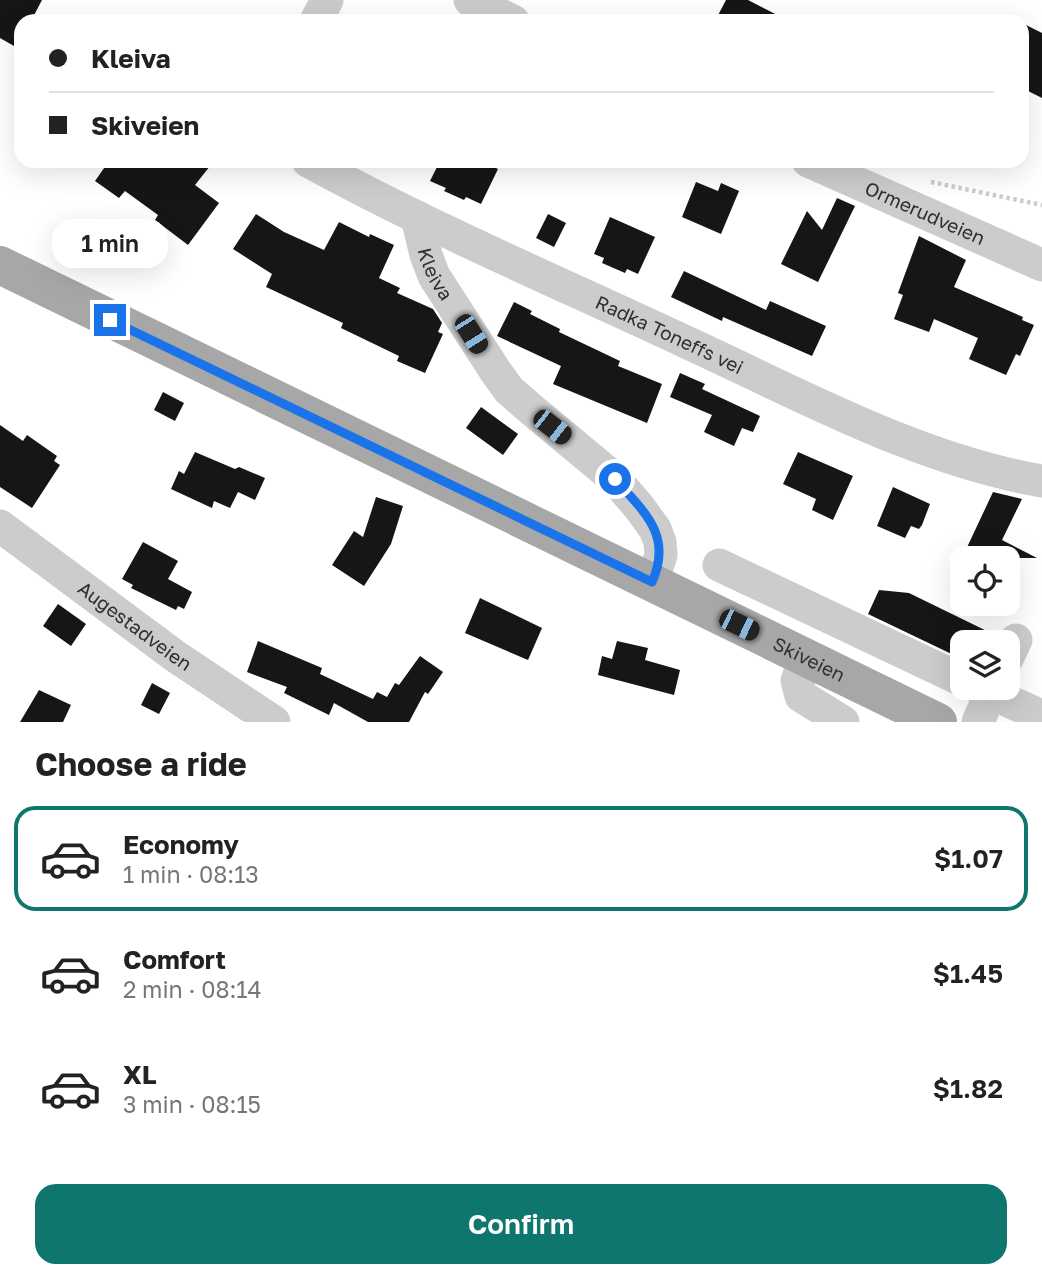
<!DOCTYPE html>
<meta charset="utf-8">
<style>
:root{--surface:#fff;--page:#f6f6f6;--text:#222;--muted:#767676;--line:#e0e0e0;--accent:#0f766e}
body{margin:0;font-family:"Golos Text",sans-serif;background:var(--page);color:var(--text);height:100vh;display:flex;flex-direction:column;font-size:26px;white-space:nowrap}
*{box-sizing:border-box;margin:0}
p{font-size:23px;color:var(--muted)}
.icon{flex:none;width:38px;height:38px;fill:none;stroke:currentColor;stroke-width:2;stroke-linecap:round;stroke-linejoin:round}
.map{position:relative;height:722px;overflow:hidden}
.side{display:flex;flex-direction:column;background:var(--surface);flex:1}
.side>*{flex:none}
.hud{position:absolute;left:14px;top:14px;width:1015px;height:154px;border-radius:21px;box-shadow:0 7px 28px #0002;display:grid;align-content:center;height:154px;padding:0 35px;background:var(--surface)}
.controls{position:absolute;left:950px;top:546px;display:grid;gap:14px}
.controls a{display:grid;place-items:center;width:70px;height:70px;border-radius:14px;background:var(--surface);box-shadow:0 7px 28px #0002;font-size:35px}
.end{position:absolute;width:32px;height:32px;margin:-16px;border:9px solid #1a73e8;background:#fff;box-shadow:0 0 0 4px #fff}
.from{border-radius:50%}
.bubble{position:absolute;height:49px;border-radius:21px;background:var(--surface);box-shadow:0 7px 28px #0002;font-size:23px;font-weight:600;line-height:49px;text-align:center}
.car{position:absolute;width:21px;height:42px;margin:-21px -10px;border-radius:9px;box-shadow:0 0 5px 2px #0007;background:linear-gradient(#222 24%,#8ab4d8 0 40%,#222 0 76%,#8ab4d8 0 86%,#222 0)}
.hud b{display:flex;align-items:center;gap:24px;height:66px;font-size:26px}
.hud b+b{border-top:2px solid var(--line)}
.hud i{width:18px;height:18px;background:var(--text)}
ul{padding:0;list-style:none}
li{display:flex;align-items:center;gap:21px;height:105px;margin:0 14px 10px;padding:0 21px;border:4px solid transparent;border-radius:21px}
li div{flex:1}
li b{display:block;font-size:26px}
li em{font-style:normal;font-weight:600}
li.selected{border-color:var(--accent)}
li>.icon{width:63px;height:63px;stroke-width:1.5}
h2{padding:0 35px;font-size:32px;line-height:84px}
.button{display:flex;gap:14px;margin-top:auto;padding:14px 35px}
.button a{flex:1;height:80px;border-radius:21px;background:var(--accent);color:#fff;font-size:28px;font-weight:600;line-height:80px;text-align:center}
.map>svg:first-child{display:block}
.building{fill:#161616}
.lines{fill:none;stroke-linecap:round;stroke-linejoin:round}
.path{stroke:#ccc;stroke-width:4.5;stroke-dasharray:3.5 3.5;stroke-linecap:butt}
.minor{stroke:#ccc;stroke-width:33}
.major{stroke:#a7a7a7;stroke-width:38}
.route{stroke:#1a73e8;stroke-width:9}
.labels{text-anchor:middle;stroke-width:7;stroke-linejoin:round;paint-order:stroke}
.street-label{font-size:19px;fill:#2f2f2f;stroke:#fff}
</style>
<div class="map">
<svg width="1042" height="722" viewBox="0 0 1042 722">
<rect width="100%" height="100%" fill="#fff"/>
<g class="building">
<path d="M0,0H42L31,21H21V50L0,38Z"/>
<path d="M726,0H748L789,21H715Z"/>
<path d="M1022,23L1042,33V98L1022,88Z"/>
<path d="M109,161H214L195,185L219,203L188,245L155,220L158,215L125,191L119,198L95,181Z"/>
<path d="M440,161H481L498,169L481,204L466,197L464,200L444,191L446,188L430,181Z"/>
<path d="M696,182L718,191L721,183L739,191L721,234L682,217Z"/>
<path d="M837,198L855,206L818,282L781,264L807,211L822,230Z"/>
<path d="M256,214L284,232L324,250L339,222L369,237L370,234L394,245L379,278L400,288L397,293L433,309L442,323L438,332L443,334L425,373L397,361L399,356L341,328L343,323L266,287L272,274L233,249Z"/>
<path d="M548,214L566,223L554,247L536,238Z"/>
<path d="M610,217L655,237L638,274L627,269L625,273L602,263L604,258L594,254Z"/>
<path d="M919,236L966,260L954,287L1023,317L1022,320L1034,325L1020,356L1016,354L1006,375L969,359L978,338L934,319L929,332L894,319L903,295L898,293Z"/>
<path d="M684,271L766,310L770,301L826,326L812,356L723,317L722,321L671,297Z"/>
<path d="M514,302L532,311L530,314L560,329L559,332L620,361L618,366L662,384L647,423L553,384L561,366L497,336Z"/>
<path d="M680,373L705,384L702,389L760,416L753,432L742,428L734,446L704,432L712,415L670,397Z"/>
<path d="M163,392L184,403L175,421L154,410Z"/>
<path d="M481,407L518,434L503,455L466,428Z"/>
<path d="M0,425L23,441L27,435L57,456L54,461L60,465L32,508L0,487Z"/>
<path d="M195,452L235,469L239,467L265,478L255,500L238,492L230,508L214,501L212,508L171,489L179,471L184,474Z"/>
<path d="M798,452L853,476L833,520L812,510L816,499L783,484Z"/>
<path d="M893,487L930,504L922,525L919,529L911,526L905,538L877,526Z"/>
<path d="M993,492L1022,499L1002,540L1037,558H962Z"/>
<path d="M376,497L403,506L391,544L364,586L332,565L354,531L363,537Z"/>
<path d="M143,542L178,561L168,579L192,592L184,609L178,606L176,610L131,588L133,585L122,579Z"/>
<path d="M879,590L909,593L997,636L994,642H962V659L868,614Z"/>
<path d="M480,598L542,628L528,660L465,633Z"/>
<path d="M58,604L86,624L71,646L43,626Z"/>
<path d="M258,641L322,668L320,674L373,699L377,692L387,697L395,683L399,685L420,656L443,672L428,694L425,692L409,722H368L334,703L329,715L284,693L287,687L247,672Z"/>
<path d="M617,641L648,648L645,660L680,670L674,695L598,675L602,656L612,659Z"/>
<path d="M152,683L170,693L159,714L141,705Z"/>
<path d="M39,690L71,705L63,722H20Z"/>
</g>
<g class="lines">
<path class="path" d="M931,182L1042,205"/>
<g class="minor">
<path d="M470,0L513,21"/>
<path d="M316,21L327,0"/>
<path id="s1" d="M308,161C430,228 560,283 686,342C799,394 919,460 1042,481"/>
<path id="s2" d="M808,161L1042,265"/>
<path id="s3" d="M417,217L426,255L434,276L496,372L509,390L532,410L615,479L639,507L655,529L660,542L661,555L652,582"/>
<path id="s4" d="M0,526L175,656L274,722"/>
<path d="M719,565L962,680"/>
<path d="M805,657L797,681L801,696L843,722"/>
<path d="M1008,657L1016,640"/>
<path d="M979,688L1042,716"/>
<path d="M978,722L993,688"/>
</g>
<path class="major" id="s5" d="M0,265L938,722"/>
</g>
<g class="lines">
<path class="route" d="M110,320L652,582C673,535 644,512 615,479"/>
</g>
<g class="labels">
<g class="street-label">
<text dy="7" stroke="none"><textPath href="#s2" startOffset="128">Ormerudveien</textPath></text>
<text dy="7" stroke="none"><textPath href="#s3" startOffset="60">Kleiva</textPath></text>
<text dy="7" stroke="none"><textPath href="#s1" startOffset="401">Radka Toneffs vei</textPath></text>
<text dy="7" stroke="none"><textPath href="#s4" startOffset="168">Augestadveien</textPath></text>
<text dy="7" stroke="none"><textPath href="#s5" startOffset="900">Skiveien</textPath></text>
</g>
</g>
</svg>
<div class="controls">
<a><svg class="icon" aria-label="locate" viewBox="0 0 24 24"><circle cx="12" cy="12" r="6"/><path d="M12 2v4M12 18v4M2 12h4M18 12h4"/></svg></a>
<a><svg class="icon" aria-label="layers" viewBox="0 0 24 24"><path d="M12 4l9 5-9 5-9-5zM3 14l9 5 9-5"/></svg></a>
</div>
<i class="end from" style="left:615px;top:479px"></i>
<i class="end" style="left:110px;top:320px"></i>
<div class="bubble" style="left:52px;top:219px;width:116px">1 min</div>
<i class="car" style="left:471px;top:334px;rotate:148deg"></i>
<i class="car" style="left:552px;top:427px;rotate:128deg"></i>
<i class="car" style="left:739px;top:625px;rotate:116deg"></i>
<div class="hud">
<b><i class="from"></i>Kleiva</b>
<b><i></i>Skiveien</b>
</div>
</div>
<section class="side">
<h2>Choose a ride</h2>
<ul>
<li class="selected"><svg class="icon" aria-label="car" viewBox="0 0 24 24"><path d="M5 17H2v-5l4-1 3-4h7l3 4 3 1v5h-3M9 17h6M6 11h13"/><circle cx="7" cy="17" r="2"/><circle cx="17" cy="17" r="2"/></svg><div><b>Economy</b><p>1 min · 08:13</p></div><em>$1.07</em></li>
<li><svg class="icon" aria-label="car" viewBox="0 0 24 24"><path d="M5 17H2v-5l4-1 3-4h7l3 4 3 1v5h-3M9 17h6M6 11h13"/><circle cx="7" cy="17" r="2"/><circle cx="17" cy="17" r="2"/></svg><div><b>Comfort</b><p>2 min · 08:14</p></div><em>$1.45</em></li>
<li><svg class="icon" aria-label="car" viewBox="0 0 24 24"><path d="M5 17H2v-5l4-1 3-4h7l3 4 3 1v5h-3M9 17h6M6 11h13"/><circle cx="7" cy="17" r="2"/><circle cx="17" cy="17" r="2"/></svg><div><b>XL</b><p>3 min · 08:15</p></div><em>$1.82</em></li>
</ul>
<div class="button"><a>Confirm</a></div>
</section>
